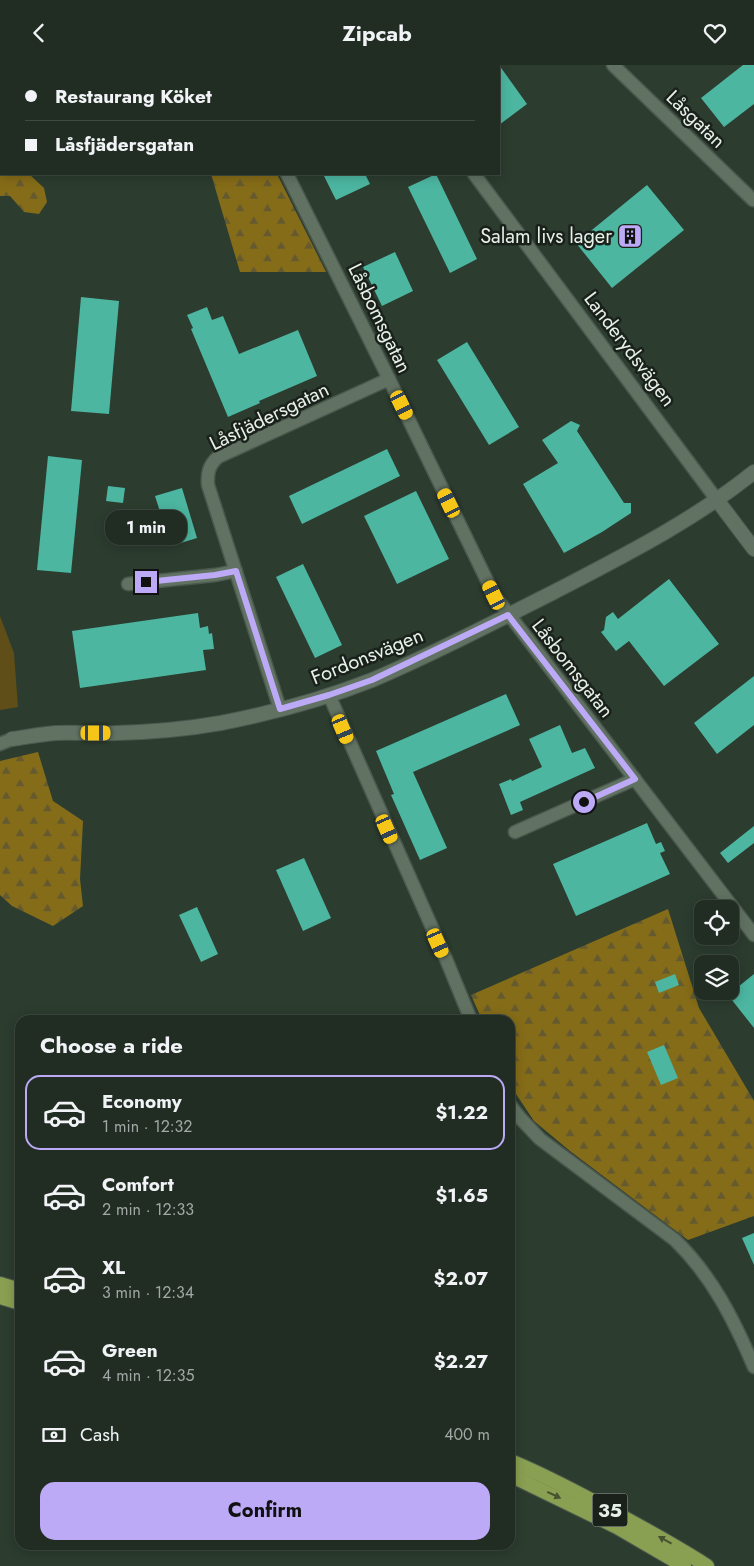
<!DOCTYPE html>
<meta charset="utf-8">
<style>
:root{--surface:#212d23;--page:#29352b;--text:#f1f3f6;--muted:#a2a8a6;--line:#3e4941;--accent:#bcaaf6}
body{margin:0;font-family:Jost,sans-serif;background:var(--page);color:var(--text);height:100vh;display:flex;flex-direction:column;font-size:19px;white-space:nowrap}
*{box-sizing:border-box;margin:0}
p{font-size:16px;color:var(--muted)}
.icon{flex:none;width:28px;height:28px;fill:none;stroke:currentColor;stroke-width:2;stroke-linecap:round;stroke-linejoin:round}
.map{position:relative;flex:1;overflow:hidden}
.drawer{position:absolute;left:15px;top:950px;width:500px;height:535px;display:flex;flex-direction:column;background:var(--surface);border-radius:15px;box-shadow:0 2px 12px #0003,0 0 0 1px var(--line)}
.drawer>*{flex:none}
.guide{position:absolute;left:0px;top:0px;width:500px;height:110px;box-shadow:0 2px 12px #0003,0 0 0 1px var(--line);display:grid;align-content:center;height:110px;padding:0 25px;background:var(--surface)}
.controls{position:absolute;left:694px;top:835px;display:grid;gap:10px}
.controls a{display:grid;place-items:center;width:45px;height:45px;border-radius:10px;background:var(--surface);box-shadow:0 2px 12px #0003,0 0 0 1px var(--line);font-size:25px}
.end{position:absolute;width:22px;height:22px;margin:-11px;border:6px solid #bcaaf6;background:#111;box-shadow:0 0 0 2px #111}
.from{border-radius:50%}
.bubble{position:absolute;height:35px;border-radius:15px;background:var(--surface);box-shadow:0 2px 12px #0003,0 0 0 1px var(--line);font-size:16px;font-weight:700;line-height:35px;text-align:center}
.car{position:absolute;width:15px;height:30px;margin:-15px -8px;border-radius:6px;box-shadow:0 0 4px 1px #0007;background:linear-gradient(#f5c518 24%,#345 0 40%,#f5c518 0 76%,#345 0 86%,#f5c518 0)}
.guide b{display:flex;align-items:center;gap:18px;height:48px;font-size:19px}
.guide b+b{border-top:1px solid var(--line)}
.guide i{width:12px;height:12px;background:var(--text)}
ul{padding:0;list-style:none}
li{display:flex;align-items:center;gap:15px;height:75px;margin:0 10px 8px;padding:0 15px;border:2px solid transparent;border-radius:15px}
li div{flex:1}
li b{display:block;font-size:19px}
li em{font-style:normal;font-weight:700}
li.active{border-color:var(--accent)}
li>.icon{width:45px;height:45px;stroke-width:1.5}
h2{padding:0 25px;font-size:22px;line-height:60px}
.pay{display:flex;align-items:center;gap:12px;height:55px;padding:0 25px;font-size:19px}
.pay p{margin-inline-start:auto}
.cta{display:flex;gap:10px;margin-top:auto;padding:10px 25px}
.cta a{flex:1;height:58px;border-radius:15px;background:var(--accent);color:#111;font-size:20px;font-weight:700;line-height:58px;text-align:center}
header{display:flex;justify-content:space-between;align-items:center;height:65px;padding:0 25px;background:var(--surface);font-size:22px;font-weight:700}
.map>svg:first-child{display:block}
.forest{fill:url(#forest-firs)}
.garden{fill:#5f4e17}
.building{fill:#4cb6a1}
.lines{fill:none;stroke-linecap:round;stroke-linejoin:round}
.minor-casing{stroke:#4b584d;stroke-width:15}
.tertiary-casing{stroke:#4b584d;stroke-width:16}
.primary-casing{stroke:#4b584d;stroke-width:16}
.minor{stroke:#617263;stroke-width:12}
.tertiary{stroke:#617263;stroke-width:14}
.primary{stroke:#899f51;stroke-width:14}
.oneway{fill:#465331}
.route{stroke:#bcaaf6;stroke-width:6}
.labels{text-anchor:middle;stroke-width:5;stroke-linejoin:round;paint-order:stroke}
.shield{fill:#1a211b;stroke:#aab2aa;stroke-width:1}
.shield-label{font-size:19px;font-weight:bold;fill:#e7f0e8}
.street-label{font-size:20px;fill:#e7f0e8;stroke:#1a211b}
.poi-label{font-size:20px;fill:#e7f0e8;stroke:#1a211b;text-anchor:end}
</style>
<header><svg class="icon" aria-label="back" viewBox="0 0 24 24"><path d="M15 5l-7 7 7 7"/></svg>Zipcab<svg class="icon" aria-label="heart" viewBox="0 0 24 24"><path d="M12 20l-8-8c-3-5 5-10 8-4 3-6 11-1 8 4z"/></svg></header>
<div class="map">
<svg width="754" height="1501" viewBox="0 0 754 1501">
<defs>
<pattern id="forest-firs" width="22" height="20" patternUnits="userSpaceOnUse" patternTransform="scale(1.25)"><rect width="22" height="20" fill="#856c18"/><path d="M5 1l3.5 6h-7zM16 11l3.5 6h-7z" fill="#655a2f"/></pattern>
</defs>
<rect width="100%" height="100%" fill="#2c3c2f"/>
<g class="forest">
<path d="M0,81L1,109H29L44,123L47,137L39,149L24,147L10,131H0Z"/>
<path d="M211,109H277L326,207H240Z"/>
<path d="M38,687L53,736L83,756L80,814L83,841L53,861L12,841L0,830V696Z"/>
<path d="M668,844L699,943L754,1036V1151L688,1175L570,1086L534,1056L510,1020V955H482L471,930Z"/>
</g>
<path class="garden" d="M0,551L14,588L18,642L0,645Z"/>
<g class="building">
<path d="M499,0L527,39L499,60Z"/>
<path d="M743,0H754V39L724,62L701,33Z"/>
<path d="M323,109H365L370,119L336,135Z"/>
<path d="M436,109L477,194L450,208L408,122Z"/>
<path d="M647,120L684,165L612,223L576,178Z"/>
<path d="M395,187L413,226L382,241L363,202Z"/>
<path d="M81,232L119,236L109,349L71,346Z"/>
<path d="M207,242L212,255L223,251L239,289L298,265L317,311L259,336L260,338L228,352L191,264L193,263L187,250Z"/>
<path d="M467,277L519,362L489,380L437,295Z"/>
<path d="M571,356L580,360L577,366L624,438H631V448L602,467L564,488L523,419L558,398L542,375Z"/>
<path d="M387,384L400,411L302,459L289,431Z"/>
<path d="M48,391L82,395L71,508L37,505Z"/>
<path d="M108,421L125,423L123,438L106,436Z"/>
<path d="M182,423L197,473L171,481L155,431Z"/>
<path d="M416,426L449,494L397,519L364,451Z"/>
<path d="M303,499L342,580L315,593L276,512Z"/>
<path d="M669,514L719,579L664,621L629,576L616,586L601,567L604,565L606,552L613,547L618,554Z"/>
<path d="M198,548L200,563L208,561L209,569L212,568L214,584L203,585L206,605L80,623L72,566Z"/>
<path d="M754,611V660L717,689L694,658Z"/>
<path d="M506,629L520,660L413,707L447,783L420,795L391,730L394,729L376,686Z"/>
<path d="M560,660L572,688L585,683L595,703L520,737L523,745L511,750L499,719L511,714L512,716L542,702L529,674Z"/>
<path d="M647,758L656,779L661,777L665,786L660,788L670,809L576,851L553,799Z"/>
<path d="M754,761V778L728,798L720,788Z"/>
<path d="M304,793L331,853L303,866L276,805Z"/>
<path d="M197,842L218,889L201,897L179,850Z"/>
<path d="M675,909L679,920L659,928L655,917Z"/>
<path d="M754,909V963L728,930Z"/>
<path d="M664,980L678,1013L661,1020L647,987Z"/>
<path d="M754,1168V1200L742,1173Z"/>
</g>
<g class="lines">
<defs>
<g id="minor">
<path d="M393,0L394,1"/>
<path d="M613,0L753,135L754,134"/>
<path d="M292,1L294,0"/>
<path d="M287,109L389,314L494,530L754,870"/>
<path d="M474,109L717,435"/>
<path d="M128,519L215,510L236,506"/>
<path d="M329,630L446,894L471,955"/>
<path d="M280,644L208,420C207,408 209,400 218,392L389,314"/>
<path d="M0,679L12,674"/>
<path d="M515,767L635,714"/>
<path d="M510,1040L521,1054L540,1074L675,1175C712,1211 734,1255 754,1302"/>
</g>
<g id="tertiary">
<path d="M717,435L754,484"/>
<path d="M12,674C27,672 42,669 56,668C76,667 97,669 117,668C151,667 187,664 221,658C272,648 324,634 372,615C434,589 494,557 554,527C623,491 693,456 754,407"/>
</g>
<g id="primary">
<path d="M0,1219L20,1225"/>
<path d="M0,1232L20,1238"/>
<path d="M510,1396C538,1407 566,1422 593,1436C632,1457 670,1477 707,1501"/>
<path d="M510,1410L617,1462L684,1501"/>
</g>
</defs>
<use href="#minor" class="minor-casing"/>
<use href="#tertiary" class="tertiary-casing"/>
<use href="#primary" class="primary-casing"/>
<use href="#minor" class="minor"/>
<use href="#tertiary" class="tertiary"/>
<use href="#primary" class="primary"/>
</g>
<defs><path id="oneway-solid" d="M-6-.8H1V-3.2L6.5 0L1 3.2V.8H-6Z" transform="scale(1.25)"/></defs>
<g class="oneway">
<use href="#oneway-solid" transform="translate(554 1430) rotate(25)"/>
<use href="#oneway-solid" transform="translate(665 1475) rotate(-151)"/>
</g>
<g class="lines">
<path class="route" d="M146,517L215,510L236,506L280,644L329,630L372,615L508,550L635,714L584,737"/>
</g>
<defs>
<symbol id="building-square" viewBox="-11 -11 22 22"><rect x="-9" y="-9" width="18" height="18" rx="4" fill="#bcaaf6" stroke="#1a211b"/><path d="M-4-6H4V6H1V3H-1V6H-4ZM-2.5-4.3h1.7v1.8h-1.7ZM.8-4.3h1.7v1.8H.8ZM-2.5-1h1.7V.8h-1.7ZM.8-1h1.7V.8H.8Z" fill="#111"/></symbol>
</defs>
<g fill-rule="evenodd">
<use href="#building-square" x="616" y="157" width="28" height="28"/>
</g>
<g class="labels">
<rect class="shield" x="592.5" y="1428.5" width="35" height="33" rx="4"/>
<g class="shield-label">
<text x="610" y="1452">35</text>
</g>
<g class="street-label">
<text transform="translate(696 54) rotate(44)" y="7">Låsgatan</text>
<text transform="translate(380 253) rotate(64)" y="7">Låsbomsgatan</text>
<text transform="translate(630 284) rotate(53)" y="7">Landerydsvägen</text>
<text transform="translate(269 351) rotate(-26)" y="7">Låsfjädersgatan</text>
<text transform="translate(367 591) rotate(-22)" y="7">Fordonsvägen</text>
<text transform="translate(573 603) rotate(52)" y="7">Låsbomsgatan</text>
</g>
<g class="poi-label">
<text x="612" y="178">Salam livs lager</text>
</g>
</g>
</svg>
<div class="controls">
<a><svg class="icon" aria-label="locate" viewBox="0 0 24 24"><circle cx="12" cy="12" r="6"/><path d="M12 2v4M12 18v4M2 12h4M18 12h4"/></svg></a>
<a><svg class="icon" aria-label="layers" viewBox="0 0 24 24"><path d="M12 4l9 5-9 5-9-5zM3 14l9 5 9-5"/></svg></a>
</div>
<i class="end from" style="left:584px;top:737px"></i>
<i class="end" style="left:146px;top:517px"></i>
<div class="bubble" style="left:105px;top:445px;width:82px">1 min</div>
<i class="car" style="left:402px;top:340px;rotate:154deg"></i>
<i class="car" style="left:449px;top:438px;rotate:334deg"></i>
<i class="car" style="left:494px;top:530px;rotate:334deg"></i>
<i class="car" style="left:343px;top:664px;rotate:157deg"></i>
<i class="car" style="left:96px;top:668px;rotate:90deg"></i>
<i class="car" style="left:387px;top:764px;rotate:156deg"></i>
<i class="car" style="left:438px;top:878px;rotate:156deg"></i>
<div class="guide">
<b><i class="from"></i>Restaurang Köket</b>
<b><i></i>Låsfjädersgatan</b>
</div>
<section class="drawer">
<h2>Choose a ride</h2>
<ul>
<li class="active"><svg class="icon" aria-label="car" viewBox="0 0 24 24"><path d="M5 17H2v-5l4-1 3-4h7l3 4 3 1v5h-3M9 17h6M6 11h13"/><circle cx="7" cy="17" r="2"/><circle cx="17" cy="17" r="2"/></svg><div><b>Economy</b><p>1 min · 12:32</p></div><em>$1.22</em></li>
<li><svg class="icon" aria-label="car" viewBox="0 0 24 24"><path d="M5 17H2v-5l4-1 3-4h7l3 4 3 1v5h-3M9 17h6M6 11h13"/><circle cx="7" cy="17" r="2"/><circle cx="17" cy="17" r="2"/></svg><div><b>Comfort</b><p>2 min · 12:33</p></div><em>$1.65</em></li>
<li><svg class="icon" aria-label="car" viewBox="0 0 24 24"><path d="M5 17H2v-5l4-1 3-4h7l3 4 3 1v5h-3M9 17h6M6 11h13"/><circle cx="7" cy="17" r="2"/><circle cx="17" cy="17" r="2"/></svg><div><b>XL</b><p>3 min · 12:34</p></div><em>$2.07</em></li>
<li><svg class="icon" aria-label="car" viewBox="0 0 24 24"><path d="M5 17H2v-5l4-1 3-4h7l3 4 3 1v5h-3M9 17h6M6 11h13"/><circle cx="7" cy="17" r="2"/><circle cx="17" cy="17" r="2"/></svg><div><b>Green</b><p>4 min · 12:35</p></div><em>$2.27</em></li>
</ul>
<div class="pay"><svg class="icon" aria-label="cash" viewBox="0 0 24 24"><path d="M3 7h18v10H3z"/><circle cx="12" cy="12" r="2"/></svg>Cash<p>400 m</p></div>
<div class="cta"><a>Confirm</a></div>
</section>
</div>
